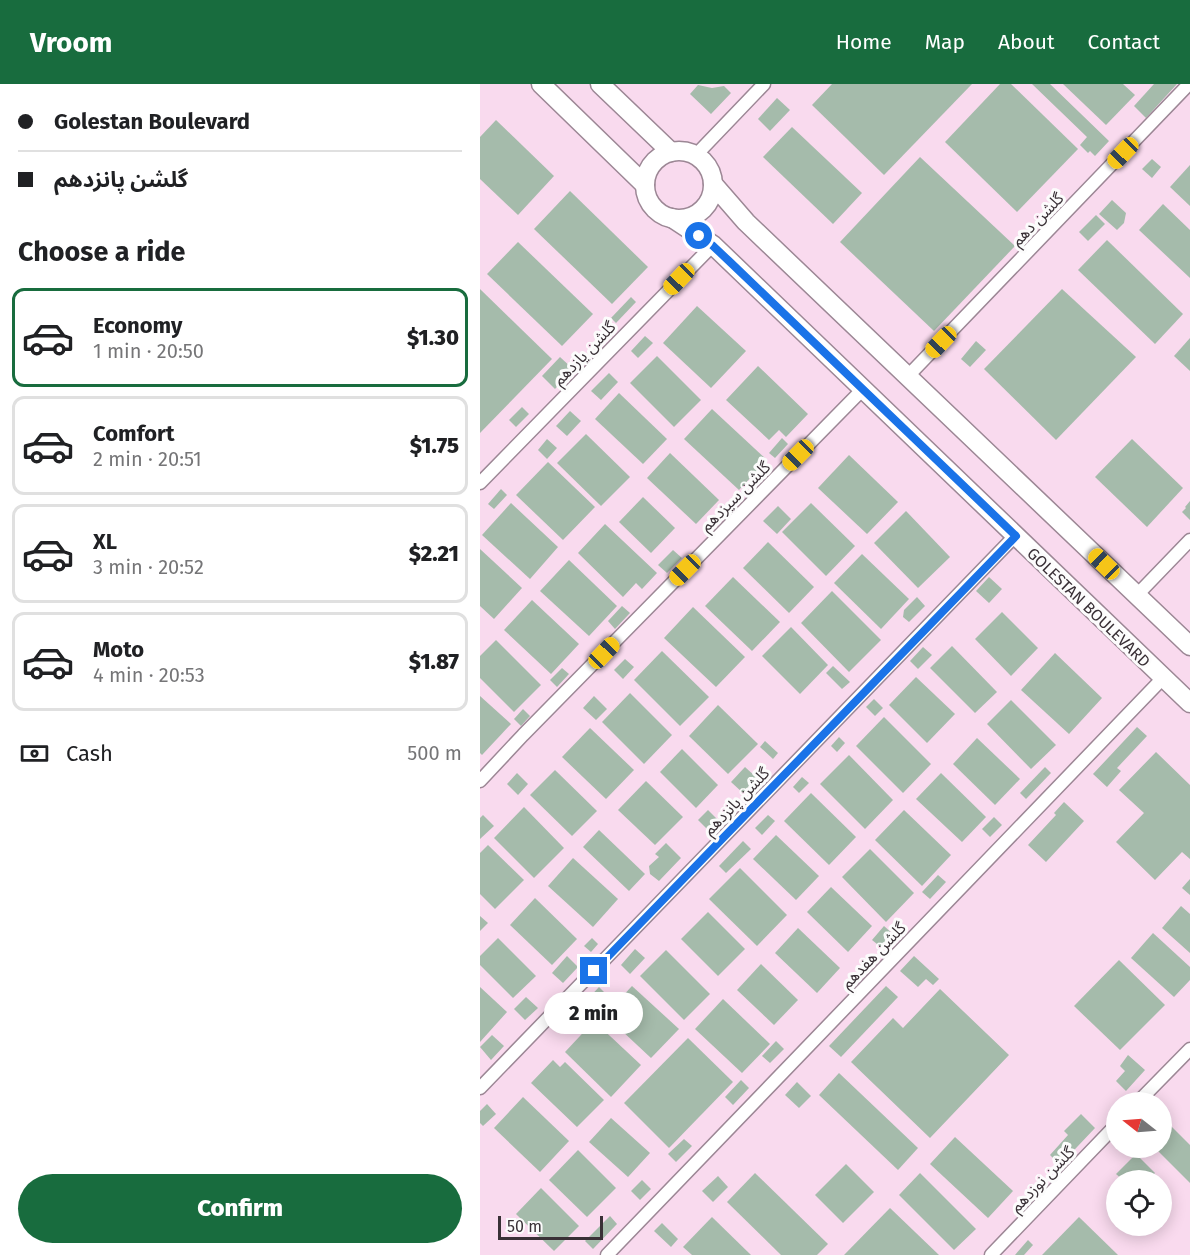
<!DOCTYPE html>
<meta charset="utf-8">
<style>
:root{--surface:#fff;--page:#f6f6f6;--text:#202124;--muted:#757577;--line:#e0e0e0;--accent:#186c3e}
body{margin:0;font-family:"Fira Sans","Noto Sans Arabic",sans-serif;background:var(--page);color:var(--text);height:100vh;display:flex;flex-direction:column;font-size:22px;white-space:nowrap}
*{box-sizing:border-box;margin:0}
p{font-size:20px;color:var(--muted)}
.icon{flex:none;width:33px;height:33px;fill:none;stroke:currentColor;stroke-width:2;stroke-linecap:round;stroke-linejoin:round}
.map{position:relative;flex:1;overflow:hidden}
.details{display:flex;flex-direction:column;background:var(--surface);width:480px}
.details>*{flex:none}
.guide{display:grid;align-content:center;height:132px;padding:0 18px;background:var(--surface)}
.needle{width:39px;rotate:287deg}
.buttons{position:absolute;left:626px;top:1008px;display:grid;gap:12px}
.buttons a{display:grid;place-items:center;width:66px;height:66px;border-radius:50%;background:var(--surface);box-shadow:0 3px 15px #0003;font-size:30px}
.scale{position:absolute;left:18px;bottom:15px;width:105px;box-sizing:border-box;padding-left:6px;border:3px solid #393036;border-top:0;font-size:16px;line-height:21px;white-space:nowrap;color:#393036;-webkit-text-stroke:4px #fcfcfc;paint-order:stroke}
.end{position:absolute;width:27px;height:27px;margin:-14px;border:8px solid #1a73e8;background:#fff;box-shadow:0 0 0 3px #fff}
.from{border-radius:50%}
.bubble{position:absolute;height:42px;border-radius:21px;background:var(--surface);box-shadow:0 3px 15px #0003;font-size:20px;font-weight:800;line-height:42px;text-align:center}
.car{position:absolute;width:18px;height:36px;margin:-18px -9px;border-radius:8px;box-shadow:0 0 4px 2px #0007;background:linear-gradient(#f5c518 24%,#345 0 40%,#f5c518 0 76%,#345 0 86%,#f5c518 0)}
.guide b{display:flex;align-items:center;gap:21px;height:57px;font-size:22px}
.guide b+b{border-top:2px solid var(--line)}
.guide i{width:15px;height:15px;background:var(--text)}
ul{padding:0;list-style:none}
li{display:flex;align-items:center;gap:18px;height:99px;margin:0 12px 9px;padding:0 6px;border:3px solid var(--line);border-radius:12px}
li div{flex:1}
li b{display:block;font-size:22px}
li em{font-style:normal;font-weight:800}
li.active{border-color:var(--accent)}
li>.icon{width:54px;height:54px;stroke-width:1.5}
h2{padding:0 18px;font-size:27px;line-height:72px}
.pay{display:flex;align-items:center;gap:15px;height:66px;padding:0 18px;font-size:22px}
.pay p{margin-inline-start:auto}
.cta{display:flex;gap:12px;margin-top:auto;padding:12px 18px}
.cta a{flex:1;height:69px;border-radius:36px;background:var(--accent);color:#fff;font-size:24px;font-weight:800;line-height:69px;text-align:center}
header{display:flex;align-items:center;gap:36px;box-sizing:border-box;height:84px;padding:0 30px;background:var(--accent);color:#fff}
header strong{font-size:28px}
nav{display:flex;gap:33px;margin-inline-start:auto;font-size:21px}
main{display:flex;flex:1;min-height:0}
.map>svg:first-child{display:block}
.built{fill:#f9daee;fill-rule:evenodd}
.building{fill:#a5bbab}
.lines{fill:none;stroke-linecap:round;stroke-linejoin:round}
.street-casing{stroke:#9c8795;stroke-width:15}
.secondary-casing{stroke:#9c8795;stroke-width:21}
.street{stroke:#fff;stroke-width:12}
.secondary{stroke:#fff;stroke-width:18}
.route{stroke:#1a73e8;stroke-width:8}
.labels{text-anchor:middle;stroke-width:6;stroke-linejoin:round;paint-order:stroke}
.street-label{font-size:16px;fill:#393036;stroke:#fcfcfc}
</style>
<header>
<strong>Vroom</strong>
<nav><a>Home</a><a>Map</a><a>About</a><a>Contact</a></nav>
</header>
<main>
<section class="details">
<div class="guide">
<b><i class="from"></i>Golestan Boulevard</b>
<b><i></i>گلشن پانزدهم</b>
</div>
<h2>Choose a ride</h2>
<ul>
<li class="active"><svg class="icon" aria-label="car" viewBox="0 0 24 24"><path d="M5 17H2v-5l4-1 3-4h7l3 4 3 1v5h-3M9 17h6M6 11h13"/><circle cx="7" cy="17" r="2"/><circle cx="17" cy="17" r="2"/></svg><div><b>Economy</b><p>1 min · 20:50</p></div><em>$1.30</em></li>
<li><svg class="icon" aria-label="car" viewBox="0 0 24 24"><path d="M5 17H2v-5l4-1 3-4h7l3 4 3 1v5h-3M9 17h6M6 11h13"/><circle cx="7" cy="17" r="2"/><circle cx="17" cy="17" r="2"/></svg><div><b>Comfort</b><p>2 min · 20:51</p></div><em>$1.75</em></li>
<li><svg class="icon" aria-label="car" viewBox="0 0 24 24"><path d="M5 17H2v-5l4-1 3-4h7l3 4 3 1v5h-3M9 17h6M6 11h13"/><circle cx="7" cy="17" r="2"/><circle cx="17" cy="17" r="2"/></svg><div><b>XL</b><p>3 min · 20:52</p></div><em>$2.21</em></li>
<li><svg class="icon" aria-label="car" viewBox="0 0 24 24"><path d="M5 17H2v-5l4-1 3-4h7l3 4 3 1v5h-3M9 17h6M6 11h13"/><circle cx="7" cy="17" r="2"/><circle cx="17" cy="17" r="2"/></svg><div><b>Moto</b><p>4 min · 20:53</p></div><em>$1.87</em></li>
</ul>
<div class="pay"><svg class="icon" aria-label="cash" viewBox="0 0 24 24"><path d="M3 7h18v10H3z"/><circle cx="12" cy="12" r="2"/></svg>Cash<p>500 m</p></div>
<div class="cta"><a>Confirm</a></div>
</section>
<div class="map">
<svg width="710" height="1171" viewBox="0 0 710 1171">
<rect width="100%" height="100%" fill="#ffe7f7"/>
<path class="built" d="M0,0H710V1171H0ZM636,1018H681V1064H636ZM636,1096H681V1142H636Z"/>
<g class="building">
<path d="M352,0H492L404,91L332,21Z"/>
<path d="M520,0H531L598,65L537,128L465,58Z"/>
<path d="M552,0H570L629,57L615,72L610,67L608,69L600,61L607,53Z"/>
<path d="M583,0H643L655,11L626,41Z"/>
<path d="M674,0H697L666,34L654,22Z"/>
<path d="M218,1L232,4L244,2L251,9L231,30L210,10Z"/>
<path d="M297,14L310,26L290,47L278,35Z"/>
<path d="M16,36L74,92L38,131L0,95V53Z"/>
<path d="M312,43L382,109L353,140L283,73Z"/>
<path d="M440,73L535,162L454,247L360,158Z"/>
<path d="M672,75L681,83L672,94L662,85Z"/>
<path d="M710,81V122L690,103Z"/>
<path d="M90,107L168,183L132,220L54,145Z"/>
<path d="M632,116L646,129L644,139L637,146L619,130Z"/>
<path d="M683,120L710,146V194L659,146Z"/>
<path d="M616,131L625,140L608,157L599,148Z"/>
<path d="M627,156L703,230L675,260L598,186Z"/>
<path d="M38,158L113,230L82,262L7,190Z"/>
<path d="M0,205L72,275L0,349Z"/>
<path d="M582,205L656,273L576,356L504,285Z"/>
<path d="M151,213L156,218L136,239L131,234Z"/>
<path d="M217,222L266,267L231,304L183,259Z"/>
<path d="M165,252L173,259L158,274L151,267Z"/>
<path d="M710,254V287L694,272Z"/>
<path d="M496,257L506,266L490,283L481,275Z"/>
<path d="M177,272L221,316L194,343L150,299Z"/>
<path d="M80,273L93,285L75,305L62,292Z"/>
<path d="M278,282L328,330L306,353L299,346L289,356L246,316Z"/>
<path d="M129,289L138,298L121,316L111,307Z"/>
<path d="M139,309L187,355L163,380L115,335Z"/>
<path d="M42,323L49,330L36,343L29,336Z"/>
<path d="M232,325L287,376L259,406L204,355Z"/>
<path d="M90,327L101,337L87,352L76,342Z"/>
<path d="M106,350L150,393L121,422L77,379Z"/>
<path d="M302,354L308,360L295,374L289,369Z"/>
<path d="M67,355L77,364L67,375L58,366Z"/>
<path d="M652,355L703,404L667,443L615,393Z"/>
<path d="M190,369L239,416L216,440L167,394Z"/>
<path d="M369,371L418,418L387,450L338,404Z"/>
<path d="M68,378L115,423L83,456L36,411Z"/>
<path d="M21,405L27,411L14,425L8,420Z"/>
<path d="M163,413L195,444L171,469L139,438Z"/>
<path d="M710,417V436L702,428L706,424L705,423Z"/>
<path d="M31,419L78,463L50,495L2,451Z"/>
<path d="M331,419L375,462L346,492L302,448Z"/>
<path d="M298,422L311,435L297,450L283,437Z"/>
<path d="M426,427L470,473L438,504L394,459Z"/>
<path d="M125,440L177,489L162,505L156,499L143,513L98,469Z"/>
<path d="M288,458L334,503L309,529L263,484Z"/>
<path d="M0,465L42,504L14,535L0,522Z"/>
<path d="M193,466L202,474L187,489L178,481Z"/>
<path d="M382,470L429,515L401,545L354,499Z"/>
<path d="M89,476L137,522L109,552L60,507Z"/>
<path d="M253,493L300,538L272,567L225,522Z"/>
<path d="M509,493L522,505L509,519L496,507Z"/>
<path d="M352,507L401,556L369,588L321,539Z"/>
<path d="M437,513L445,522L429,538L423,533L424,526Z"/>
<path d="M52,516L99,560L71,590L24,546Z"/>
<path d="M142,522L150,529L135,545L128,537Z"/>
<path d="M213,523L265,573L236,603L184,554Z"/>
<path d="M522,528L558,564L531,592L495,555Z"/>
<path d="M311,543L348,581L320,610L282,572Z"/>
<path d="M16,556L61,601L34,628L0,594V572Z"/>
<path d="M472,562L517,608L495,629L450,584Z"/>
<path d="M443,563L452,571L438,585L430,577Z"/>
<path d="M182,567L229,613L200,642L154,596Z"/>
<path d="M575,569L622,614L589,650L541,606Z"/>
<path d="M145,575L154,583L143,595L134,586Z"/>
<path d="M353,582L370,598L362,605L346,589Z"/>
<path d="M82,584L89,590L77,603L70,596Z"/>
<path d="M436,593L475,630L447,659L409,621Z"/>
<path d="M150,609L192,651L164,680L122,638Z"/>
<path d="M0,612L31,640L2,671L0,669Z"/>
<path d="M114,612L127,625L116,636L103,624Z"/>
<path d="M394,615L403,624L395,632L386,623Z"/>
<path d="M531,616L576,661L551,685L507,640Z"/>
<path d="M238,621L278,660L248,690L209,652Z"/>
<path d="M43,625L50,632L41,642L34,635Z"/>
<path d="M404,633L451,680L423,709L376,662Z"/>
<path d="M657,643L667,652L637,684L641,687L627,703L613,690Z"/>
<path d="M110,644L154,686L126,715L82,673Z"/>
<path d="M359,653L365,659L357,668L351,662Z"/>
<path d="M497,654L540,695L515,721L473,680Z"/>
<path d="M285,657L298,669L293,675L280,663Z"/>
<path d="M202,665L238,701L216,724L180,688Z"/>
<path d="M676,668L710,701V775L702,768L675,796L636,758L664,729L639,706Z"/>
<path d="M369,671L413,716L385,745L340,700Z"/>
<path d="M265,683L277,694L263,709L251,698Z"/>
<path d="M565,683L571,689L546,715L540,709Z"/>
<path d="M75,686L117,727L92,752L50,711Z"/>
<path d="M37,689L48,700L38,711L27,700Z"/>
<path d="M461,689L506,733L482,758L436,715Z"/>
<path d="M322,693L329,699L319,709L313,703Z"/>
<path d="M166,697L203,733L175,761L138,726Z"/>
<path d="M331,709L376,753L349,781L304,737Z"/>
<path d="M584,718L604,737L566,778L548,761L576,731L574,729Z"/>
<path d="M44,723L84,764L54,794L14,754Z"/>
<path d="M228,726L238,736L228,746L218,736Z"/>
<path d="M424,726L471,771L442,802L395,756Z"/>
<path d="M3,731L14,742L0,755V734Z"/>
<path d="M288,731L295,737L282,751L275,744Z"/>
<path d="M514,733L522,741L510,753L502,745Z"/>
<path d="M119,746L165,790L149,807L103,763Z"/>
<path d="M296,751L339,792L316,816L273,775Z"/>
<path d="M263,757L271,765L246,789L239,782Z"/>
<path d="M186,759L201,774L179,797L170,790L169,782L179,773L175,770Z"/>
<path d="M8,761L44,796L15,825L0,810V769Z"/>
<path d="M390,765L434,809L406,838L362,793Z"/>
<path d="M93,774L138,815L113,843L68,802Z"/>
<path d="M260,784L307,831L277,862L229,815Z"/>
<path d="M458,791L466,798L450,815L442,808Z"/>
<path d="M710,795V811L702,804Z"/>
<path d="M351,803L392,842L368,868L327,828Z"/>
<path d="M55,814L97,855L72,881L30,841Z"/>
<path d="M701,822L710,830V869L682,844Z"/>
<path d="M228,828L265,865L238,892L201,855Z"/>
<path d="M0,832L8,839L0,847Z"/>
<path d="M404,842L414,851L402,864L392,856Z"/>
<path d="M318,844L360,884L337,909L295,869Z"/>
<path d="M673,849L710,883V896L694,913L651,874Z"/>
<path d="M18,854L56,892L33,914L0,881V872Z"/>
<path d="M112,854L118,860L111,868L104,862Z"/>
<path d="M155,865L165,874L150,890L141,881Z"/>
<path d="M186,866L230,910L204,936L160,892Z"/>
<path d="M87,872L98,883L83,899L72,889Z"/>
<path d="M434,872L459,895L453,901L446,895L438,903L420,887Z"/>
<path d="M639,876L685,921L640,966L594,922Z"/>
<path d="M281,880L318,916L294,941L257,906Z"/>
<path d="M152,902L199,945L171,974L125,931Z"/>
<path d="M406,902L418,913L361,973L349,962Z"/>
<path d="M0,903L27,928L0,958Z"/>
<path d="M119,903L129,913L114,928L104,919Z"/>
<path d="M460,905L529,971L450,1054L371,978L413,934L423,944Z"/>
<path d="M46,913L58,924L45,936L34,925Z"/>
<path d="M243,915L290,960L262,989L215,945Z"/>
<path d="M114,937L161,981L131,1013L85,968Z"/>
<path d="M12,951L24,962L11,976L0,963Z"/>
<path d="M208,954L253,998L189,1064L144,1019Z"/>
<path d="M296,957L304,965L290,979L282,972Z"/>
<path d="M648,971L665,986L646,1007L636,997L645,987L640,982Z"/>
<path d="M73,976L80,983L85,978L124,1016L97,1043L51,999Z"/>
<path d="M359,989L438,1064L418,1086L339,1011Z"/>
<path d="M261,996L269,1004L253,1021L245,1013Z"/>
<path d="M317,998L331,1012L319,1024L305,1011Z"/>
<path d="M43,1013L89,1057L60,1088L14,1044Z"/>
<path d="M7,1020L16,1030L3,1042L0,1039V1027Z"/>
<path d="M601,1030L615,1044L580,1081L570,1071L588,1051L584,1047Z"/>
<path d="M131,1034L170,1069L148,1093L109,1058Z"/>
<path d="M690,1041L710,1061V1099L675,1064H681V1050Z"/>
<path d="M475,1053L533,1107L508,1134L450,1080Z"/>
<path d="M204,1055L212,1062L196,1078L188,1070Z"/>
<path d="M98,1066L136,1104L107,1133L69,1096Z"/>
<path d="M656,1070L675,1089L668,1096H643L636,1090Z"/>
<path d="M366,1080L394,1108L363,1139L335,1111Z"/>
<path d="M275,1089L348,1160L337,1171H301L247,1118Z"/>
<path d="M440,1089L496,1145L474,1166L419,1111Z"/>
<path d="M238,1092L248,1103L233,1118L222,1107Z"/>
<path d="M162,1096L171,1105L160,1116L151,1107Z"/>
<path d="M61,1104L99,1142L74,1167L36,1130Z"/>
<path d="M410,1124L459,1171H364Z"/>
<path d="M130,1132L137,1140L113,1165L105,1157Z"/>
<path d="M232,1133L271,1171H212L203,1163Z"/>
<path d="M599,1133L638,1171H562Z"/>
<path d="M182,1139L198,1155L191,1163L174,1147Z"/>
<path d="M548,1156L553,1161L544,1171H535Z"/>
</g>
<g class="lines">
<defs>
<g id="street">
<path d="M216,71L284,0"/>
<path d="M428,292L709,0"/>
<path d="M0,399L233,161"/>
<path d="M657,511L710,456"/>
<path d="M0,697L43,651L383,305"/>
<path d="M0,1004L535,452"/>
<path d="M658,1018L710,965"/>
<path d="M127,1171L683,594"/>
<path d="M511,1171L636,1041"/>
</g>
<g id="secondary">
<path d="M61,0L165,101"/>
<path d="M120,0L191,68"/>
<circle cx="199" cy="101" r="34"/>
<path d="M233,100L266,138L710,562"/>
<path d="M192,134L233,161L710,619"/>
</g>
</defs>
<use href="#street" class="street-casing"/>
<use href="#secondary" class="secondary-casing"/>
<use href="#street" class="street"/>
<use href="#secondary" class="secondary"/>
</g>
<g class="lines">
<path class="route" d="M114,887L536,452L249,177L232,161L219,152"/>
</g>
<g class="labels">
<g class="street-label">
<text transform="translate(557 135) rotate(-46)" y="6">گلشن دهم</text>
<text transform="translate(104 269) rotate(-46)" y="6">گلشن یازدهم</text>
<text transform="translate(255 412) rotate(-45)" y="6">گلشن سیزدهم</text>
<text transform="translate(609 523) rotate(44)" y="6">GOLESTAN BOULEVARD</text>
<text transform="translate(256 717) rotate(-46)" y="6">گلشن پانزدهم</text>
<text transform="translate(393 871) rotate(-46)" y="6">گلشن هفدهم</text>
<text transform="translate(562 1095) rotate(-46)" y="6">گلشن نوزدهم</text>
</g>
</g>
</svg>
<div class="buttons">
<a><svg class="needle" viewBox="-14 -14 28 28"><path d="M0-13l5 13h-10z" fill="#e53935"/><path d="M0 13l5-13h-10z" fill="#757577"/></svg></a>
<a><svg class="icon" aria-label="locate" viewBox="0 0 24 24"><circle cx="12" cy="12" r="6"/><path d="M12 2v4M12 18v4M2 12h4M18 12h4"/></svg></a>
</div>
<div class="scale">50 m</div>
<i class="end from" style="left:219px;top:152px"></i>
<i class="end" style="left:114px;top:887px"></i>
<div class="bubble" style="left:64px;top:908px;width:99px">2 min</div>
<i class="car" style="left:643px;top:69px;rotate:224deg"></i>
<i class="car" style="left:199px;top:195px;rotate:224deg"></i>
<i class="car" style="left:461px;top:258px;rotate:224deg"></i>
<i class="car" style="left:318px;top:371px;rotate:225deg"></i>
<i class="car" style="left:624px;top:480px;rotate:314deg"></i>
<i class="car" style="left:205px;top:486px;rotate:225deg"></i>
<i class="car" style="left:124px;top:569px;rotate:44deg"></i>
</div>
</main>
